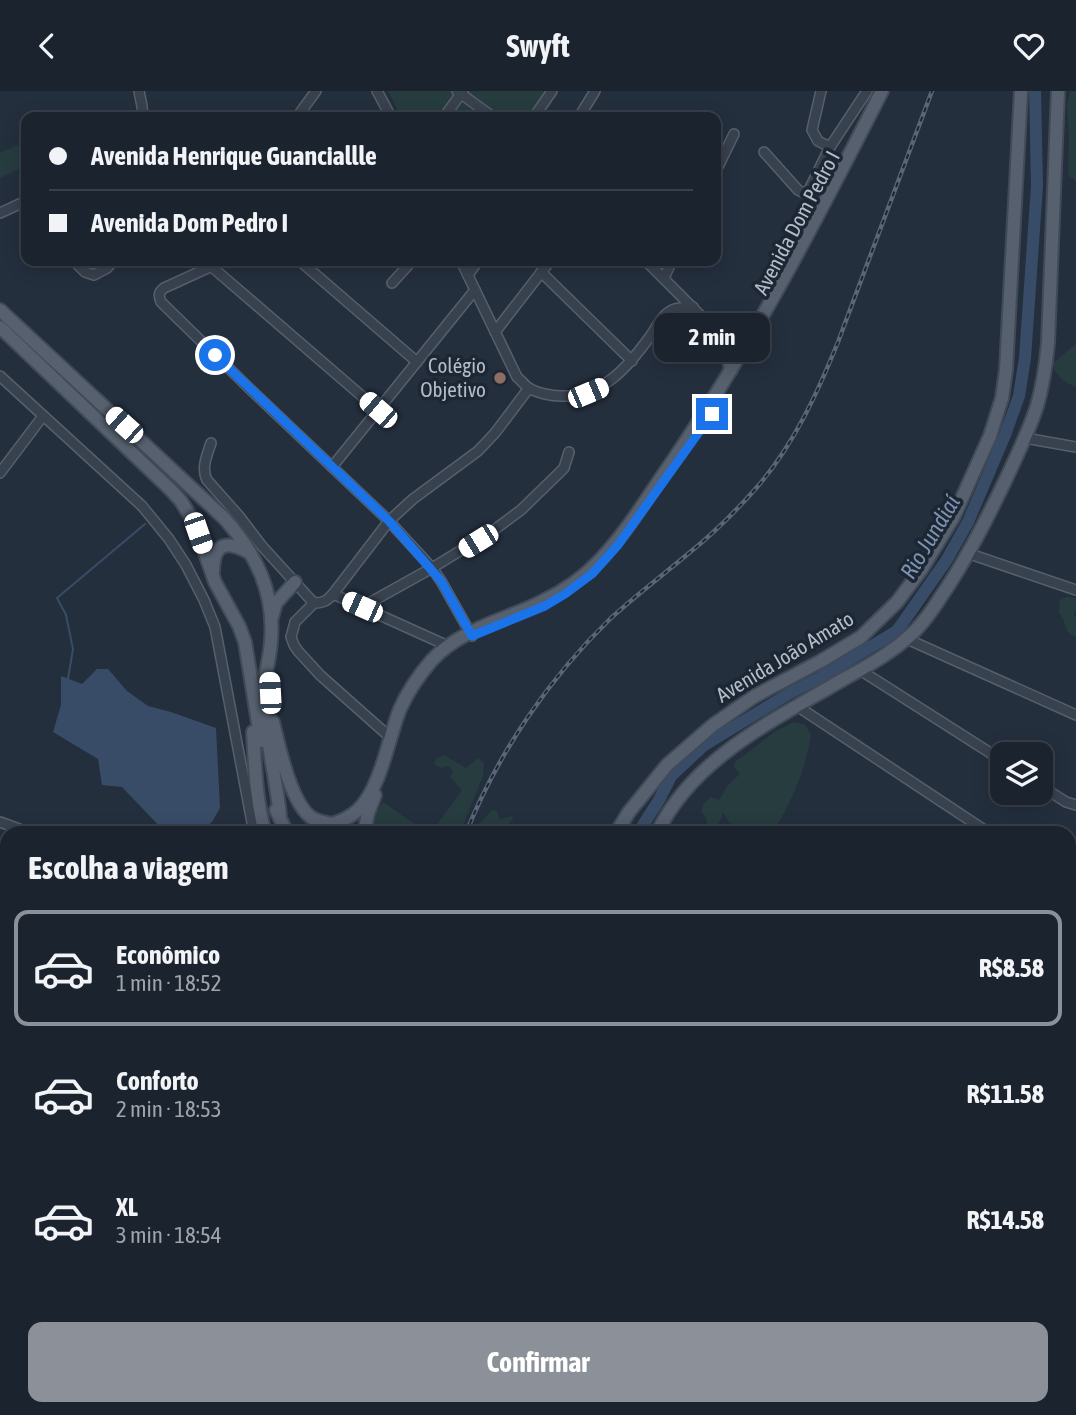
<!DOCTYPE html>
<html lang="pt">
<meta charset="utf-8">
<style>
:root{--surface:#1b232e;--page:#282f3a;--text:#f1f3f6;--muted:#a0a4aa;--line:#39404a;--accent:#8c9099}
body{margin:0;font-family:"Asap Condensed",sans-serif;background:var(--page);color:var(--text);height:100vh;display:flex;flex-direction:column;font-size:26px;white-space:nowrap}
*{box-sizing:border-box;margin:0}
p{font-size:23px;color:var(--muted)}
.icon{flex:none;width:38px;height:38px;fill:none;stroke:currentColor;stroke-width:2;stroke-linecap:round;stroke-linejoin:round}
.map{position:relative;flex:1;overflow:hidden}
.sheet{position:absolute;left:0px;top:735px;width:1076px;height:590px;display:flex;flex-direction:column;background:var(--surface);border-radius:21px 21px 0 0;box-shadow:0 4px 18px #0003,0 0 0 2px var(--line)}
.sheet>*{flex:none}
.top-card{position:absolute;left:21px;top:21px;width:700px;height:154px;border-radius:14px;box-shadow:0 4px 18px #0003,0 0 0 2px var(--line);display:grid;align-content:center;height:154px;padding:0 28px;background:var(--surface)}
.buttons{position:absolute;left:990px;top:651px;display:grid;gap:14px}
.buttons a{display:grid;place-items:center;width:63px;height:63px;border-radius:14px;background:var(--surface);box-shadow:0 4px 18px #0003,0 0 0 2px var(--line);font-size:35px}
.end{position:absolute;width:32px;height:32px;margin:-16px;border:9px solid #1a73e8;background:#fff;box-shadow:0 0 0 4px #fff}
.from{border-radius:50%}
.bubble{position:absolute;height:49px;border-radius:14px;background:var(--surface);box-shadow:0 4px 18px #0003,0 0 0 2px var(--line);font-size:23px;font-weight:700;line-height:49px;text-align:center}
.car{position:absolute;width:21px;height:42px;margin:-21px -10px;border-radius:9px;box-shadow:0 0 5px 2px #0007;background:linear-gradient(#fff 24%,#345 0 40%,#fff 0 76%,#345 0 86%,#fff 0)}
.top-card b{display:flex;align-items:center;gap:24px;height:66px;font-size:26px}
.top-card b+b{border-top:2px solid var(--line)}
.top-card i{width:18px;height:18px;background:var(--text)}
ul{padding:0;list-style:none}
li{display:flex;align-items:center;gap:21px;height:116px;margin:0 14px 10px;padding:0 14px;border:4px solid transparent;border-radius:14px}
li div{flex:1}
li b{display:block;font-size:26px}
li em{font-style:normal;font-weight:700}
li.active{border-color:var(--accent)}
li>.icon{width:63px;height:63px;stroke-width:1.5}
h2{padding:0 28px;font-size:32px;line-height:84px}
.button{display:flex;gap:14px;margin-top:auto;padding:14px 28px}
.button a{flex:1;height:80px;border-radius:14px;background:var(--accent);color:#fff;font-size:28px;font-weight:700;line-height:80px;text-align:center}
header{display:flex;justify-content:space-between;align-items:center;height:91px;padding:0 28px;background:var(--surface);font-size:32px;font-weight:700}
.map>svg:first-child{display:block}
.green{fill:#263c3f}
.water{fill:#394c67}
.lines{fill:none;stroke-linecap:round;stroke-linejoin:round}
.stream{stroke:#394c67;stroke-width:2}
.river{stroke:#394c67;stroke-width:12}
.minor-casing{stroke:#565f6c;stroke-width:12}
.major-casing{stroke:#414a57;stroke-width:16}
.minor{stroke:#38414e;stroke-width:9}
.major{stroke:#56606e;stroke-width:12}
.rail-casing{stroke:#5a6575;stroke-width:4.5}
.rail{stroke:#1d2633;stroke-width:2;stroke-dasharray:5;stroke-linecap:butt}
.route{stroke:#1a73e8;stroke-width:9}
.education-dot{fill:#8d6e63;stroke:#1d2633;stroke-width:2.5}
.labels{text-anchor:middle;stroke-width:7;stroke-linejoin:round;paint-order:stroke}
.street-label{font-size:21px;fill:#b4bcc9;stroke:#1d2633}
.poi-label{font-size:21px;fill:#b4bcc9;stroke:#1d2633;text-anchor:end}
.water-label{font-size:23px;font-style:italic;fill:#7c92b1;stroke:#1d2633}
</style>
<header><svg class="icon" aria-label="back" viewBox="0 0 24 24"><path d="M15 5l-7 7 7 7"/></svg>Swyft<svg class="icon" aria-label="heart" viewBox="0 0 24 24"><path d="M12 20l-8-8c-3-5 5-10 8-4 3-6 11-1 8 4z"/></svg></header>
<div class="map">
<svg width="1076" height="1324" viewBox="0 0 1076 1324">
<rect width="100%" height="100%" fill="#242f3e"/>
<g class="green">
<path d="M388,0H546L527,26H401Z"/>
<path d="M1070,0H1076V90L1068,85L1069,45L1067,15Z"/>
<path d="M26,50V75L0,87V62Z"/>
<path d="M1076,253V296C1065,292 1056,285 1052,273Z"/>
<path d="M1067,506L1076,507V518L1074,524L1076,525V546C1061,540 1069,533 1059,522L1060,509Z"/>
<path d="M794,631L805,634L811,644C806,677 792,710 775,738L761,739L756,742H748L729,731L723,721L721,728L713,742L708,739L706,727L701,720L704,712L711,706L719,709L728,694L740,683L734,676L735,671L776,640Z"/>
<path d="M444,664L466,677L478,667L484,672L483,685L460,742H431L462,699L450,686L453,680L448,674L442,677L434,673L436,668Z"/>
<path d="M383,711L428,742H370L375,723Z"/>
<path d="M496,719L500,728L512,725L513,729L509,732V736L523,735L528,742H475C477,732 486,728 491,720Z"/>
<path d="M1069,804L1076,809V1324H667L670,1318H1069Z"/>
<path d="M169,1318H291L287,1324H156Z"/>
<path d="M544,1318H646L644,1324H543Z"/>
</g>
<path class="water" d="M97,578H108L127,600L148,615L171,621L216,637L220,717L212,731L198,742H166L122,696L102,694L98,668L53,641L61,614V585L82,593Z"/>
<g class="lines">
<path class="stream" d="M68,588L73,558L66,524L57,507L145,433"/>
<g class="river">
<path d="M638,742L659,709L671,685L703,655L790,602L821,586L897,540L946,470L968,431L1005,344L1019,305L1025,267L1037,95L1035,0"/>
<path d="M0,1250L7,1251"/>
</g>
<defs>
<g id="minor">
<path d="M139,0L142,15L143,26"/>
<path d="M377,0L391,26"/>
<path d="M457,0L493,26"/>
<path d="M821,0L812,39L818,50L830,56L867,0"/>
<path d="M297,26L316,0"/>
<path d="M444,26L463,0"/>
<path d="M534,26L552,0"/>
<path d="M579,26L595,0"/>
<path d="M764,61L798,99L804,102L809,99L830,56"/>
<path d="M716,80L734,43"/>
<path d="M0,122L26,110"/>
<path d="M74,170L85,181L94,184L107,177L113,170"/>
<path d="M223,170L164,197C159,201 158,204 161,211L249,297L389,430L432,477L441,490L472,545"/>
<path d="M300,170L417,271"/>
<path d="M461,170L517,286C521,289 525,295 529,297C537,302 551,305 561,305C602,307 629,275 651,244C657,235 662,224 672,219C678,216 687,217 693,216"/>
<path d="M646,170L725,249L743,265"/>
<path d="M212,176L378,319"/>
<path d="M541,181L632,270"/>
<path d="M468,184L478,170"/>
<path d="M664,187L672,170"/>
<path d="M392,192L412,170"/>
<path d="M495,241L550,170"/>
<path d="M0,285L142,415L169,448L186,474L204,509L215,536L254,742"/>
<path d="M1025,347L1076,356"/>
<path d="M211,352C207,364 201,377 207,389L239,425L261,454L311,509L314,512C323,512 327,510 333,503L389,430L413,408L478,360L495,342L529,297"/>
<path d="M332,376L475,199"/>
<path d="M0,382L43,325"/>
<path d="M967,462L1076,499"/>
<path d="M333,503L448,555"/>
<path d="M314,512L295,531L291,546L294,554L298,560L320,584L392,648"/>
<path d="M362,516L432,477L494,439L521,419L559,382L564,377L569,361"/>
<path d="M907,548L1076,624"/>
<path d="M860,579L1003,670"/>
<path d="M797,615L989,742"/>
<path d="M1041,695L1066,711L1076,714"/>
<path d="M0,731L30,742"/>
<path d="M1069,795L1076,800"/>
<path d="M0,796L7,798"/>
<path d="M0,859L7,861"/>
<path d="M0,895L7,887"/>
<path d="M0,920L7,922"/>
<path d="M0,1067L7,1069"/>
</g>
<g id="major">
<path d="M0,219L225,428C256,463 275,501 271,550C270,568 264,584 264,603C265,630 269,657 274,683C276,698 279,711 280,726"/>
<path d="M0,236L171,399L181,410L195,433L215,491L239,535L245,551L261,650"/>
<path d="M725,249L731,279"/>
<path d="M213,480C214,451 227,449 250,462"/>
<path d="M272,526L276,512L295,491"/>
<path d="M273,631C279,656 291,713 312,727C324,734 342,732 352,742"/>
<path d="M253,641C255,675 256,709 265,742"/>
<path d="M276,719L287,742"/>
<path d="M311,742C326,733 345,732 358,719C381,697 388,648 400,618C408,600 419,584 432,569C462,537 506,529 543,510C564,500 583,487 599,470C628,440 650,402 674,368C753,251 818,126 882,0"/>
<path d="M364,742L368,722L375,704"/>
<path d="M616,742L629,721L667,674L713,634L755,605L821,570L861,546L897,511L921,479L954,425L990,345L1002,307L1006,279L1021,0"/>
<path d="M657,742C693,667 774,629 842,589C864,577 886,565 905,549C920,537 932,520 942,504C967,468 987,428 1006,388C1017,364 1029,340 1037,315C1043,294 1046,273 1048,252L1058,0"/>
<path d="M0,1143L7,1147"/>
<path d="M0,1227L7,1229"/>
<path d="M0,1257L7,1259"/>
<path d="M650,1324L651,1318"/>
<path d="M665,1324L668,1318"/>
</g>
</defs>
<use href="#minor" class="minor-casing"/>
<use href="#major" class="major-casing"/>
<use href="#minor" class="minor"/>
<use href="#major" class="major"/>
<defs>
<g id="rail">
<path d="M466,742C498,662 549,587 611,527C636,504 663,484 689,462C714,442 737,419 758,395C794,353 817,303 838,251L932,0"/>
<path d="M0,1088L7,1089"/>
</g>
</defs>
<use href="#rail" class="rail-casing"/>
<use href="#rail" class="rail"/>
</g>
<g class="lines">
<path class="route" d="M215,264L389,430L441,490L472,545L545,515L565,503L592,483L618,454L712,323"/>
</g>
<circle class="education-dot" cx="500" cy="287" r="7"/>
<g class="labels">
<g class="street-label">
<text transform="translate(797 132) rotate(-62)" y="7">Avenida Dom Pedro I</text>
<text transform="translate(785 566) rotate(-31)" y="7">Avenida João Amato</text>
</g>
<g class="poi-label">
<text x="486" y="282">Colégio<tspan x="486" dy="24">Objetivo</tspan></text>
</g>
<g class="water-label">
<text transform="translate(930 446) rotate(-59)" y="8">Rio Jundiaí</text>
</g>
</g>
</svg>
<div class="buttons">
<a><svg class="icon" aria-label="layers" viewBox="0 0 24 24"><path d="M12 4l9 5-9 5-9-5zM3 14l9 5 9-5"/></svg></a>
</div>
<i class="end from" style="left:215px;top:264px"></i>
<i class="end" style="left:712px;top:323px"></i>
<div class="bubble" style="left:654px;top:222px;width:116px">2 min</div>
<i class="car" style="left:588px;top:302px;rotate:67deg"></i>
<i class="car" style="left:378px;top:319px;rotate:311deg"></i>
<i class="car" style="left:124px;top:334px;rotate:312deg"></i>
<i class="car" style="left:198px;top:442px;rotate:161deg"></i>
<i class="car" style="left:478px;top:450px;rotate:238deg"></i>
<i class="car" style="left:362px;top:516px;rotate:294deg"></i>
<i class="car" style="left:270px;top:602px;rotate:357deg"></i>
<div class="top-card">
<b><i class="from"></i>Avenida Henrique Guanciallle</b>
<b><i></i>Avenida Dom Pedro I</b>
</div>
<section class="sheet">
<h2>Escolha a viagem</h2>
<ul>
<li class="active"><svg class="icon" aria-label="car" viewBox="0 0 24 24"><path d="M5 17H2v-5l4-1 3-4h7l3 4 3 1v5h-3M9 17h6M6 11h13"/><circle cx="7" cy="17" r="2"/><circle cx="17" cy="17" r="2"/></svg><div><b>Econômico</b><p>1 min · 18:52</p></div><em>R$8.58</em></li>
<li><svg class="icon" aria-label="car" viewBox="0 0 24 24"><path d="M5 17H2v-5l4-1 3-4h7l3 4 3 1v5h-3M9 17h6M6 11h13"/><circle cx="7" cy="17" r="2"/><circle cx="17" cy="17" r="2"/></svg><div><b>Conforto</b><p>2 min · 18:53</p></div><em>R$11.58</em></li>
<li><svg class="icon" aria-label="car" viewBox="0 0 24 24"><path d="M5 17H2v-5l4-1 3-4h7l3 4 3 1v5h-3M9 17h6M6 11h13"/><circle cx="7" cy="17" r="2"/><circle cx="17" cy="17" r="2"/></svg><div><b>XL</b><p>3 min · 18:54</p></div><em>R$14.58</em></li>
</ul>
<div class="button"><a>Confirmar</a></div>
</section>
</div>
